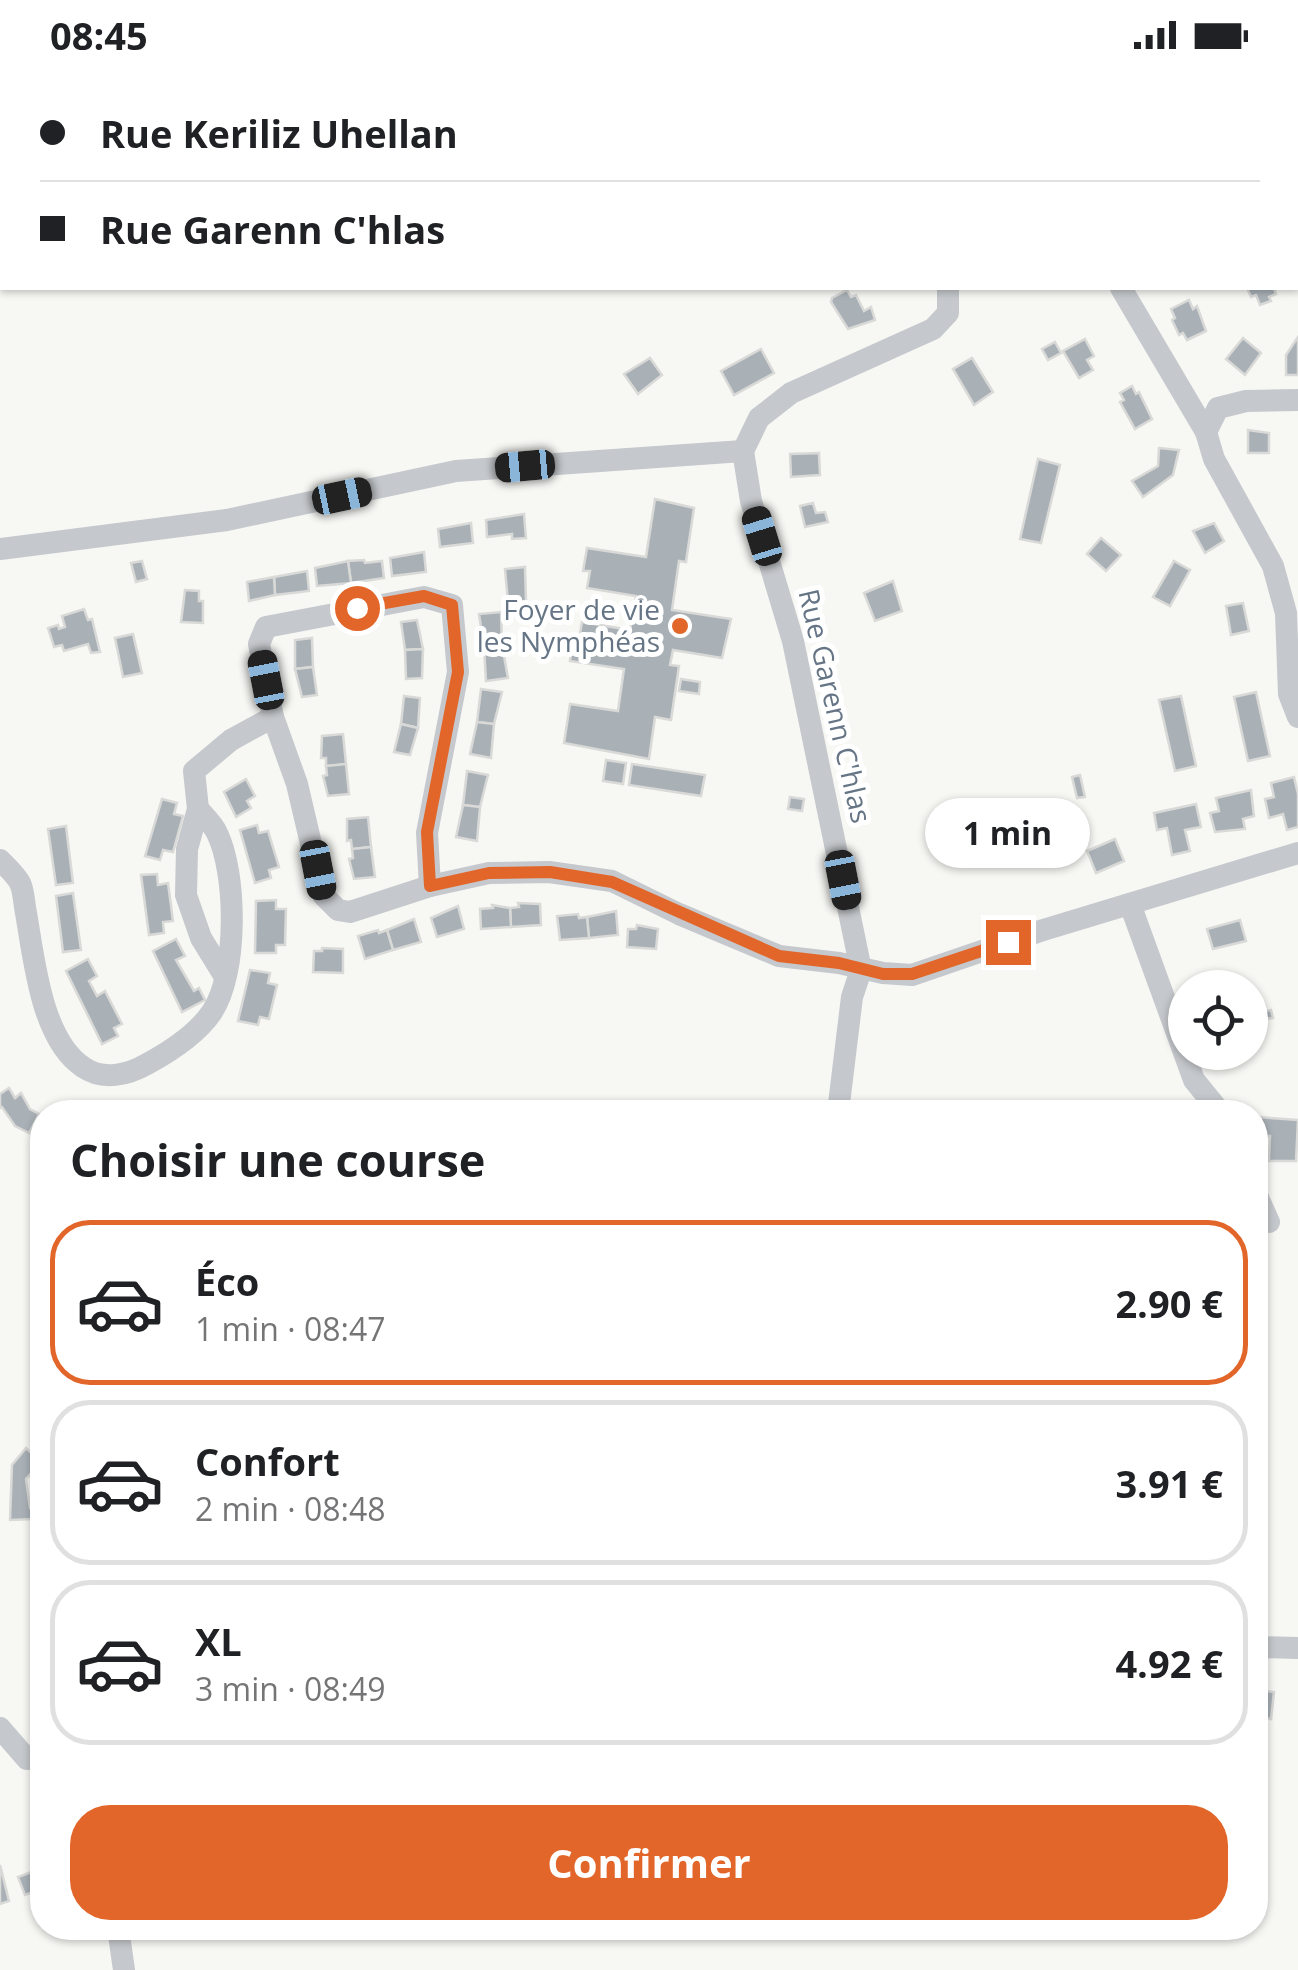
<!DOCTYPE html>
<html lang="fr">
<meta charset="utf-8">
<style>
:root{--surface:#fff;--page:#f2f2f2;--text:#202124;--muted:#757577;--line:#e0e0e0;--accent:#e2662a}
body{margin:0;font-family:"Open Sans",sans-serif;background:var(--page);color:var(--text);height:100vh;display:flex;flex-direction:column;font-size:38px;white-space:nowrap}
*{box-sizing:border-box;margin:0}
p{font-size:32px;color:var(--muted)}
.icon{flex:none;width:55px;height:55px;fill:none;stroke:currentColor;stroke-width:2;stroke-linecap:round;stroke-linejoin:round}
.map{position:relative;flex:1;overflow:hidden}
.details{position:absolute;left:30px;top:1030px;width:1238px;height:840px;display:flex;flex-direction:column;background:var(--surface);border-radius:40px;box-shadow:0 2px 8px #0004}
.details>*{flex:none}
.banner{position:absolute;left:0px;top:0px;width:1300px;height:220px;box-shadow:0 2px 8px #0004;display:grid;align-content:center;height:220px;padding:0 40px;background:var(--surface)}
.fabs{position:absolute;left:1168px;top:900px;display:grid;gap:20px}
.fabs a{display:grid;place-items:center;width:100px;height:100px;border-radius:50%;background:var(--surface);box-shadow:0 2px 8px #0004;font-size:50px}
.end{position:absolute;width:45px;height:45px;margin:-22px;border:12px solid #e2662a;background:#fff;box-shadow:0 0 0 5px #fff}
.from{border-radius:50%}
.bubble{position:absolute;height:70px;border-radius:35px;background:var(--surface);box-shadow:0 2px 8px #0004;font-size:32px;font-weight:700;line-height:70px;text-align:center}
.car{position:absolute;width:30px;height:60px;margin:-30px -15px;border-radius:12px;box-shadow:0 0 8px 2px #0007;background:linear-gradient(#222 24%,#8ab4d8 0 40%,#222 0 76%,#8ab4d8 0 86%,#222 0)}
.banner b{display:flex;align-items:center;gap:35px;height:95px;font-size:38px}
.banner b+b{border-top:2px solid var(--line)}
.banner i{width:25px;height:25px;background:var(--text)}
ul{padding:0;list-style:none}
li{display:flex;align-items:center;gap:30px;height:165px;margin:0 20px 15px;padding:0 20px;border:5px solid var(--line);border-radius:40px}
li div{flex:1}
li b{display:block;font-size:38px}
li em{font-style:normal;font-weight:700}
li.on{border-color:var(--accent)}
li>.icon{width:90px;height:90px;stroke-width:1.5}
h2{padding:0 40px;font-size:45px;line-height:120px}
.primary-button{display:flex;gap:20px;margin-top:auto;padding:20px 40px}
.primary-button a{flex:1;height:115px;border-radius:40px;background:var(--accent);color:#fff;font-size:40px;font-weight:700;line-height:115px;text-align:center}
.status{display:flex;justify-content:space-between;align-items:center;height:70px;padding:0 50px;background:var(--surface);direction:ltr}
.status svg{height:28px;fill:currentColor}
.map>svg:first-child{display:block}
.building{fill:#a9b1b7;stroke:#d9d9d7;stroke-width:2.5}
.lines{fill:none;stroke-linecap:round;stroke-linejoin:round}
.minor{stroke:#c5c8cc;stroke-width:22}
.route{stroke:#e2662a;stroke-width:12}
.poi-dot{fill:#e2662a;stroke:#fff;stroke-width:4}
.labels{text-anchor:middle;stroke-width:10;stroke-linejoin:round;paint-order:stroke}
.poi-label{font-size:28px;fill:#667585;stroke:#fff;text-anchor:end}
.street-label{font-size:28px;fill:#667585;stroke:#fff}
</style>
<div class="status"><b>08:45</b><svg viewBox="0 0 49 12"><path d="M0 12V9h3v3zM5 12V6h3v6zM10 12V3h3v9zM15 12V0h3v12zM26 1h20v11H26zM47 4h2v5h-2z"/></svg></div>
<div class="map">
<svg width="1298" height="1900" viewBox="0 0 1298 1900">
<rect width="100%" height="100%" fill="#f7f7f4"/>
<g class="building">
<path d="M1247,218H1274L1276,224L1269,227L1271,231L1260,235L1256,225L1251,227Z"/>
<path d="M847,220L851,227L856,225L864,241L871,237L875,250L848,259L831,232L832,228Z"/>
<path d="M1189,230L1193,239L1197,236L1206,261L1187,270L1183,263L1179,265L1172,250L1175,248L1171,239Z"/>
<path d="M1298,267V305H1286V285Z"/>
<path d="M1243,268L1261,283L1245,305L1226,289Z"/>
<path d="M1085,269L1094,286L1087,290L1093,300L1079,308L1063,281Z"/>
<path d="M1055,272L1061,283L1048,290L1042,279Z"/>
<path d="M761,279L774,303L734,325L721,301Z"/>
<path d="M650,288L662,305L638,324L624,304Z"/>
<path d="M972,288L993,322L974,335L953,299Z"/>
<path d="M1132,316L1136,324L1139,322L1152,349L1135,359L1120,332L1124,330L1120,323Z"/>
<path d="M1248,360L1269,363V383H1248Z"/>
<path d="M1159,378L1179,380L1173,405L1143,427L1132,411L1158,396Z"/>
<path d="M819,383L820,405L791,407L790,384Z"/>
<path d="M1038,389L1060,395L1041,473L1020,469Z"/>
<path d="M655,429L694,438L686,492L679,491L672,540L731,549L722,588L673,580L670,595L679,596L671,650L655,647L649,689L564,673L570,634L618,641L624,599L570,591L573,568L579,569L582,552L630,560L636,526L587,518L590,501H583L587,478L646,487Z"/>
<path d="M813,433L816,443L825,442L828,452L805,457L800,436Z"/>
<path d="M524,444L526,468L512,469V464L487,467L486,450Z"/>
<path d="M471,453L473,473L440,477L438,459Z"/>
<path d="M1214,453L1224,471L1205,483L1193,461Z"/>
<path d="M1101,468L1121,485L1106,501L1087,484Z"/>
<path d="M424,482L426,502L392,506L390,488Z"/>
<path d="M364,490L365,493L382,491L384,508L351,513L348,491Z"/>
<path d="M142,491L147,509L136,512L131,493Z"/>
<path d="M348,491L351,513L317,516L315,498Z"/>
<path d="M1174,491L1190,500L1170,536L1153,527Z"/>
<path d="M525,497L526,531L508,533L505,499Z"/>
<path d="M307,501L309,521L275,525L274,507Z"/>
<path d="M274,507L275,525L249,531L247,512Z"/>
<path d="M893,511L902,541L875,551L864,523Z"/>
<path d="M185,520L199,521V531H203V553L181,552Z"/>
<path d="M1243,533L1249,561L1231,565L1226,536Z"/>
<path d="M84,539L88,550L92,549L100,582L91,583L88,574L64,581L62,575L54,577L48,558L58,555L59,559L65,557L62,546Z"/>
<path d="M501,542L502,575L484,577L479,544Z"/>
<path d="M417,550L423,579L405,580L401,552Z"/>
<path d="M133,564L142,603L123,607L115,568Z"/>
<path d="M312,568L313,597L295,599V570Z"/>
<path d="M502,575L508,608L486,611L484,577Z"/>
<path d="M423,579L422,608L406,609L405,580Z"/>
<path d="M313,597L317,625L302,627L295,599Z"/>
<path d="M681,609L700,612L699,624L679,621Z"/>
<path d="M481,619L502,622L494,654L477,652Z"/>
<path d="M1256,622L1270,686L1248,691L1234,627Z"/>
<path d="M404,626L420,628L418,658L401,654Z"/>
<path d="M1181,626L1196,696L1175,701L1159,630Z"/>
<path d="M477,652L494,654L491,688L470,684Z"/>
<path d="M401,654L418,658L410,685L394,682Z"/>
<path d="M343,664L346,694L326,696V688H321L322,666Z"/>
<path d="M606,690L626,693L623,714L603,711Z"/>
<path d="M346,694L349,724L328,726L323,706L327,705L326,696Z"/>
<path d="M632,694L705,705L701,726L629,715Z"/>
<path d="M467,701L488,705L480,737L463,735Z"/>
<path d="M1080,705L1085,727L1077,728L1072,707Z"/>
<path d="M1294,707L1298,724V757L1287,760L1283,744L1269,748L1265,729L1274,727L1271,713Z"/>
<path d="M246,709L255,726L247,731L251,738L236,747L224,722Z"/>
<path d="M1251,720L1254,746L1243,749L1245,759L1215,762L1210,743L1219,741L1216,728Z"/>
<path d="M790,727L804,729L802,741L788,739Z"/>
<path d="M162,729L177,733L174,744L183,746L173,782L163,780L160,790L145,786Z"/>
<path d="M1196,734L1201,757L1185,760L1190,781L1172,785L1167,758L1157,760L1154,743Z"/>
<path d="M463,735L480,737L477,771L456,767Z"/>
<path d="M368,747L371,777L352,779L351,770L347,771V749Z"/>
<path d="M257,755L259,763L268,761L279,797L269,800L271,808L255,813L240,760Z"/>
<path d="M66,756L73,813L56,815L48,759Z"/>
<path d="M1115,769L1124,791L1096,803L1087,781Z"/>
<path d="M371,777L375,807L354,809L349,789L353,788L352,779Z"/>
<path d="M157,804L158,815L168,813L173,851L163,852L164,863L149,865L141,805Z"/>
<path d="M73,823L81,880L63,882L56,826Z"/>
<path d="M276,830V839H286L285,875H276V883H255L256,831Z"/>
<path d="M518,833L540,834L541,855L511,857L510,838L519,837Z"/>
<path d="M492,835L510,838L511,857L481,859L480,839L493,838Z"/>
<path d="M458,836L464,859L437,867L431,848Z"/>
<path d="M616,841L618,865L589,868L587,847Z"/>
<path d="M578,844L579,848L587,847L589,868L560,870L557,846Z"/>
<path d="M414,849L421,872L393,880L387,860Z"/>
<path d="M1240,850L1246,871L1213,879L1207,859Z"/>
<path d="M637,855L658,859L656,879L627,877L628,859H636Z"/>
<path d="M378,860L379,863L387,860L393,880L365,889L358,866Z"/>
<path d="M176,869L185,886L176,890L194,921L199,918L205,930L182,942L153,881Z"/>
<path d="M322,878L343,879V903L313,902L314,881H322Z"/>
<path d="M88,889L97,906L89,911L97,926L105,921L122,954L114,958L118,966L102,974L66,901Z"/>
<path d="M250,900L270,903L268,913L277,915L269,949L260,947L258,955L238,951Z"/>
<path d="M1271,940L1273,948L1250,951V944Z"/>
<path d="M9,1018L15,1028L21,1023L30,1039L39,1044L29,1063L15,1056L2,1037L0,1038V1024Z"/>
<path d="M1258,1047L1298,1050L1296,1091H1269L1270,1066H1258Z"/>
<path d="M26,1378L41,1392L26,1409L30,1438L36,1440V1449L10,1450L12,1395Z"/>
<path d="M1255,1620L1274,1622L1271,1649L1255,1647Z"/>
<path d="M0,1795L9,1831L0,1834Z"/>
<path d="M42,1798V1819L25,1825L18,1807Z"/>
</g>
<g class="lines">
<g class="minor">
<path d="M891,2L893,0"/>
<path d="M1298,197V198"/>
<path d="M1121,218L1206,362"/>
<path d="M1298,330L1246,331L1218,338L1206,362L1214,389L1273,496L1286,543L1289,624L1298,647"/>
<path d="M743,381L759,348L791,323L933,259L948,243V218"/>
<path d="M0,479L227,450L456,401L743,381L751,431L793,571L861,900L852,927L838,1042"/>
<path d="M273,647L259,574L266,557L424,527L452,535L458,602L427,763L430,816"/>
<path d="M0,790C6,796 16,805 20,813C24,821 24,834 26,843C34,888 41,969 83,997C103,1011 128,1005 147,994C171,981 197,964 212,942C238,903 237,804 217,763C213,754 204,746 198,739"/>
<path d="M1130,834L1194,1010L1220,1042"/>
<path d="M225,907L201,868L186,825L187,779L198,739L194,701L231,670L273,647L297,714L323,825L338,840L350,842L430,816L489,803L549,802L612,811L679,844L779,886L839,893L883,903L912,905L1040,861L1298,783"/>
<path d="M1255,1121L1269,1152"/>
<path d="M1255,1577L1298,1578"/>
<path d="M0,1658L27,1689L42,1688"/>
<path d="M118,1858L124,1900"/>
</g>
</g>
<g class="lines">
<path class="route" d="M357,538L424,526L452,535L458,602L427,762L430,816L489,803L550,802L612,812L779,886L839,893L883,904H912L1008,872"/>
</g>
<circle class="poi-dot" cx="680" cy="556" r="10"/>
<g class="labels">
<g class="poi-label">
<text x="660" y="550">Foyer de vie<tspan x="660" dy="32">les Nymphéas</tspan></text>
</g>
<g class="street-label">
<text transform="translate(835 636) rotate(77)" y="10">Rue Garenn C'hlas</text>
</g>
</g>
</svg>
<div class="fabs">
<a><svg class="icon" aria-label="locate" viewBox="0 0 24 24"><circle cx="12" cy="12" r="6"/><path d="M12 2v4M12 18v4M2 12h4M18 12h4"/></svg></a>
</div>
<i class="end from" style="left:357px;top:538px"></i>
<i class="end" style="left:1008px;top:872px"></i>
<div class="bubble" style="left:925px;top:728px;width:165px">1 min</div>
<i class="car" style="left:525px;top:396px;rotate:265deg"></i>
<i class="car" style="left:342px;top:426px;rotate:78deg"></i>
<i class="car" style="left:762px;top:466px;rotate:343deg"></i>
<i class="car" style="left:266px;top:610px;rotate:349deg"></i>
<i class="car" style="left:318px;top:800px;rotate:169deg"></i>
<i class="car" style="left:843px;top:810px;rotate:169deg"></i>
<div class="banner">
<b><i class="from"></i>Rue Keriliz Uhellan</b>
<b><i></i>Rue Garenn C'hlas</b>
</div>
<section class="details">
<h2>Choisir une course</h2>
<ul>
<li class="on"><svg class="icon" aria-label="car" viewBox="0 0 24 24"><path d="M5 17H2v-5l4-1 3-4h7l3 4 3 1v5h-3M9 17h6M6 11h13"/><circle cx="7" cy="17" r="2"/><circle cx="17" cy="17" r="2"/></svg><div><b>Éco</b><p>1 min · 08:47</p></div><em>2.90 €</em></li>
<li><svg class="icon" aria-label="car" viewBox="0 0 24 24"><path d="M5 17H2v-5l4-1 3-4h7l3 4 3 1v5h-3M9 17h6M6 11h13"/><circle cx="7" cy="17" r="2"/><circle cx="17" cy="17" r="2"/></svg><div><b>Confort</b><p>2 min · 08:48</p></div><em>3.91 €</em></li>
<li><svg class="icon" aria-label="car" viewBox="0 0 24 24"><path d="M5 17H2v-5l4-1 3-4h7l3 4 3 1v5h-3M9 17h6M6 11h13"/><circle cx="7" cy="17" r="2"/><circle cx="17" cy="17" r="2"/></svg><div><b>XL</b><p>3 min · 08:49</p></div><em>4.92 €</em></li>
</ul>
<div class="primary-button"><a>Confirmer</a></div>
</section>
</div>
